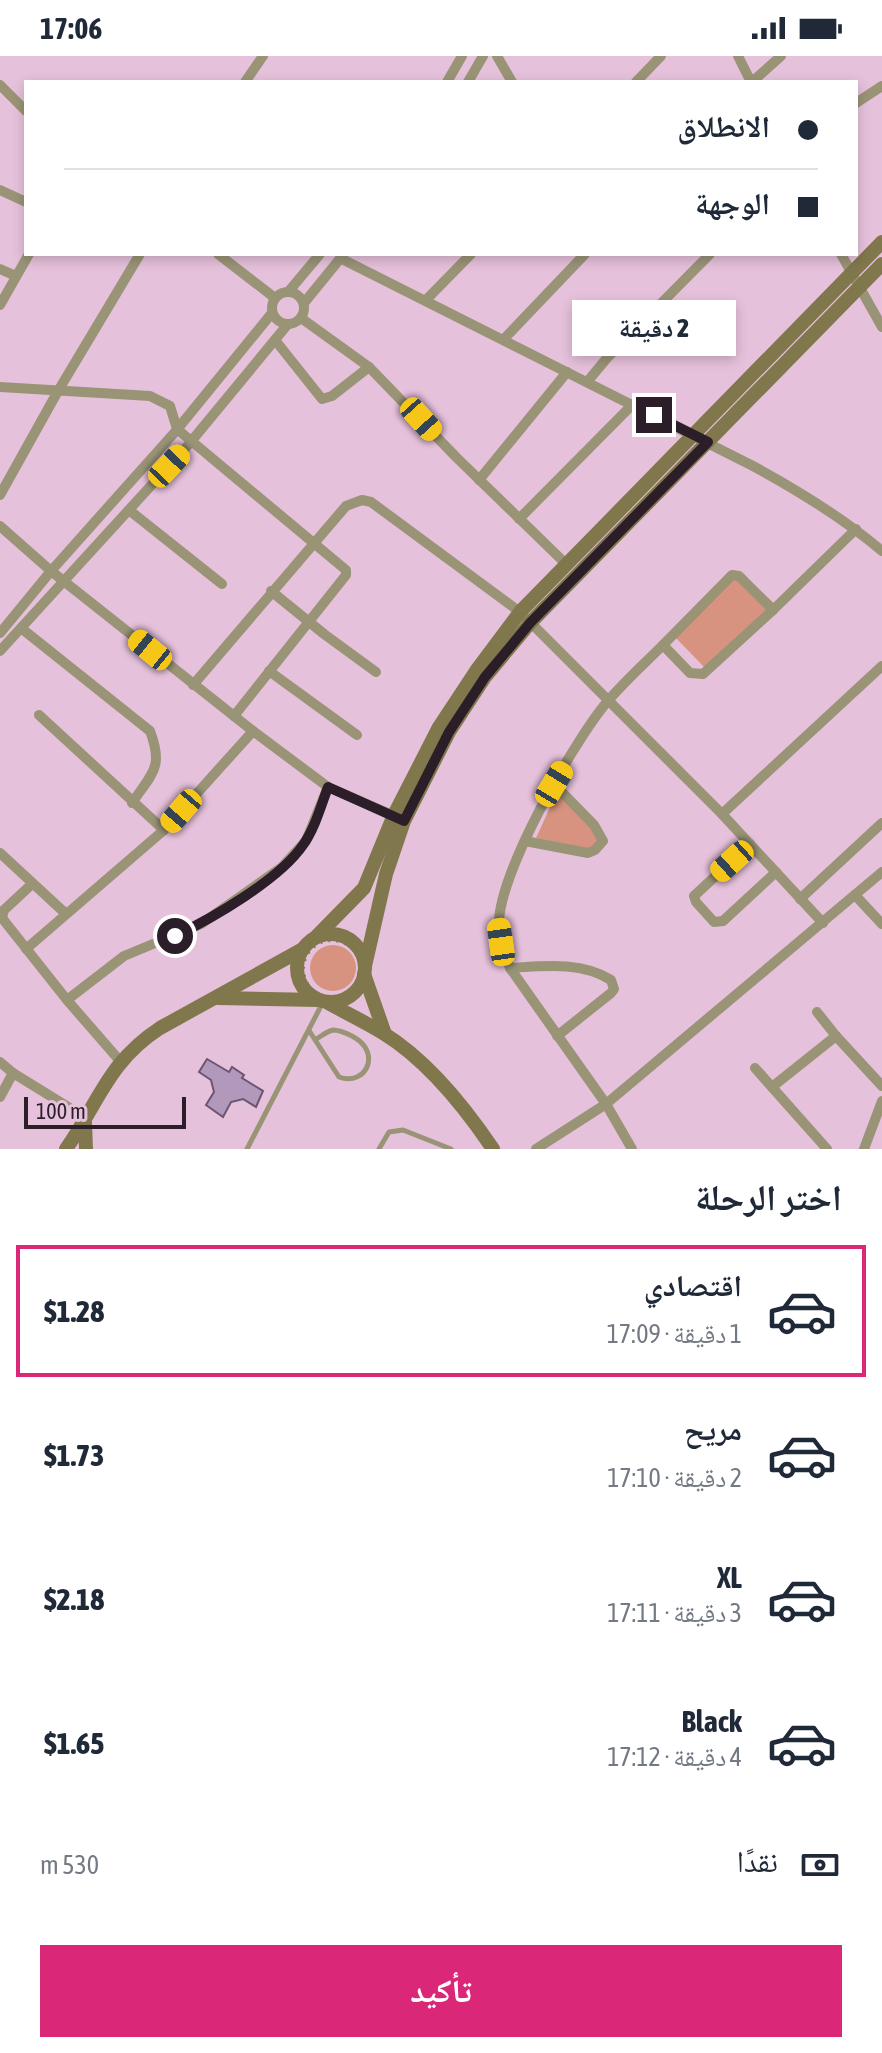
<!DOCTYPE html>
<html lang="ar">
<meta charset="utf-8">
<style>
:root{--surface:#fff;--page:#f2f2f3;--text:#1f2937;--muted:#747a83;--line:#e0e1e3;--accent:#db2777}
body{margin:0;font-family:"Asap Condensed","Noto Naskh Arabic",sans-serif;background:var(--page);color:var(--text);direction:rtl;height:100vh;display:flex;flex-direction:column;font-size:30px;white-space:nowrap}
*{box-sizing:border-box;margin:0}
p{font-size:26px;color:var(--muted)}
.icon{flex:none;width:44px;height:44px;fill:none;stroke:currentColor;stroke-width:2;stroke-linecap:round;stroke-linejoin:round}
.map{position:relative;height:1093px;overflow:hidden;direction:ltr}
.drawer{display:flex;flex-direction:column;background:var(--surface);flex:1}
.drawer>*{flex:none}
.banner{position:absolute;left:24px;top:24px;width:834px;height:176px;border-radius:0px;box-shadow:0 4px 12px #0003;direction:rtl;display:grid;align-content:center;height:176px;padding:0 40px;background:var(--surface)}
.scale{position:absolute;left:24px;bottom:20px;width:162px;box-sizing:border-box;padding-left:8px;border:4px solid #2b1e28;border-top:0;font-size:22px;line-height:28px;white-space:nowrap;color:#2b1e28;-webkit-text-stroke:6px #e6c1db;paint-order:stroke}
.end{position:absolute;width:36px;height:36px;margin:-18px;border:10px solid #2b1e28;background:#fff;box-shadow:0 0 0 4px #fff}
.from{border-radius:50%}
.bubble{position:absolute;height:56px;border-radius:0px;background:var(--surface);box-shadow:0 4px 12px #0003;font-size:26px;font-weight:800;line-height:56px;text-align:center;direction:rtl}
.car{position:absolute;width:24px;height:48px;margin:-24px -12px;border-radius:10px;box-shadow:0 0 6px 2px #0007;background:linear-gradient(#f5c518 24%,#345 0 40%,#f5c518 0 76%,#345 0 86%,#f5c518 0)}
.banner b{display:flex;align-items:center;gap:28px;height:76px;font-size:30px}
.banner b+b{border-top:2px solid var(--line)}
.banner i{width:20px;height:20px;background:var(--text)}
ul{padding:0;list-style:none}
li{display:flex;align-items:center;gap:24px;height:132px;margin:0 16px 12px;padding:0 24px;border:4px solid transparent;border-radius:0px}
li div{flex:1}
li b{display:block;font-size:30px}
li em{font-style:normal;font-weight:800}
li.selected{border-color:var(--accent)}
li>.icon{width:72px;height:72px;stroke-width:1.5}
h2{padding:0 40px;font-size:36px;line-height:96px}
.pay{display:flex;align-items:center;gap:20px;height:88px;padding:0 40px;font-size:30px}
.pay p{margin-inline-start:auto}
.button{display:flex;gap:16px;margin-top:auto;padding:16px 40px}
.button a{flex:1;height:92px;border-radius:0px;background:var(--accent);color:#fff;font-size:32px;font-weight:800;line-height:92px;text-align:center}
.status{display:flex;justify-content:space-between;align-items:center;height:56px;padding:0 40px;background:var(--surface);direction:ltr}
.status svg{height:22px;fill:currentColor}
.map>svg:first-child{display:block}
.green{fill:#d7937f}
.building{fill:#b299bb;stroke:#6b5573;stroke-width:2}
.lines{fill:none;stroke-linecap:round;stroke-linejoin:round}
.path{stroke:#856d7e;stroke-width:2;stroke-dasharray:2 6;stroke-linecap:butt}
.lane{stroke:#9a9477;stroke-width:5}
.street{stroke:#9a9477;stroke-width:10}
.secondary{stroke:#81774c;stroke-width:14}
.route{stroke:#2b1e28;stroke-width:10}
</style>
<div class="status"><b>17:06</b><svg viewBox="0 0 49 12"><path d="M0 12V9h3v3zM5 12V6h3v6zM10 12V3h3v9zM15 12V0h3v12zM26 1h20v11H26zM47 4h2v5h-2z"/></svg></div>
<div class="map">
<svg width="882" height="1093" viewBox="0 0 882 1093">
<rect width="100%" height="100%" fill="#e6c1db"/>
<g class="green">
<path d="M740,516L777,550L707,614L675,581Z"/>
<path d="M557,736L604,780L593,794L536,782Z"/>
<circle cx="333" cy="912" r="23"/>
</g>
<path class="building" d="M207,1003L229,1016L232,1011L244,1019L242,1022L263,1035L256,1051L243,1043L231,1046L223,1061L206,1049L214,1036L211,1024L199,1016Z"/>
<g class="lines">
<circle class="path" cx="332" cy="913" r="28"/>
<g class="lane">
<path d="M310,976L339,1021C366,1031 383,996 352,980C346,977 339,974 333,974C327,975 320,981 315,984"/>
<path d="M247,1093L323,946"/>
<path d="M379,1093L389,1076L403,1074L451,1093"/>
</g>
<g class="street">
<path d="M497,0L512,26"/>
<path d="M738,0L751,26"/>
<path d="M245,26L263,0"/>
<path d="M447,26L462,0"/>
<path d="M468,26L483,0"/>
<path d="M636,26L661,0"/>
<path d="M752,26L781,0"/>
<path d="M0,29L26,55"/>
<path d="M856,47L882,30"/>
<path d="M0,134L26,146"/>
<path d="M218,198L275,242"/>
<path d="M841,198L882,271"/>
<path d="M340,202L753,410C799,435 842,461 882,495"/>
<path d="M0,213L16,220"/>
<path d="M289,235L320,198"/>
<circle cx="288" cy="252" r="16"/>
<path d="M426,244L471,198"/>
<path d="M304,247L343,199"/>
<path d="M0,249L29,198"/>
<path d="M301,262L369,311L457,402L566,508"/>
<path d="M504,283L585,198"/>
<path d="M275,284L322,343L332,340L369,311"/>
<path d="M587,326L607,302L710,198"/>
<path d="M0,331L150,340L170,350L177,373L346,514V519L234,660"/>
<path d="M479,424L567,316"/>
<path d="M0,439L58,335L140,198"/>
<path d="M129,454L222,528"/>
<path d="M519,463L633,348"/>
<path d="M0,470L51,515L253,675L328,731L399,762"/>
<path d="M271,535L324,578L376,616"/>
<path d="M21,572L150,675C164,712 152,717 132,747"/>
<path d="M0,577L51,515L175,376L272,257"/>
<path d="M663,589L732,519L739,520L773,554"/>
<path d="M0,595L189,388L288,268"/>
<path d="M269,615L357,679"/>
<path d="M193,629L346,450L362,444L371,446L520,556L722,758L823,867"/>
<path d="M39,659L164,774"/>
<path d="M722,758L882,610"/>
<path d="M525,785L588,797L595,794L603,785L594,769L554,728"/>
<path d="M750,788L694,840L696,846L714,866L723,865L776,816"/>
<path d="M0,797L65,857"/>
<path d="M32,828L4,854L2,862L67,944L120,1005"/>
<path d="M855,839L882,868"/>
<path d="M800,843L882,767"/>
<path d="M26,893L164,774L253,675"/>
<path d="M510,912C542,910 582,905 611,924L614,933L611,937L557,980"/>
<path d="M67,944L124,900L201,868L282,811L306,785L328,731"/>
<path d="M817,956L836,980"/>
<path d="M0,1006L13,1017L86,1062"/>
<path d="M755,1012L827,1093"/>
<path d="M772,1031L836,980L882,1030"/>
<path d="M0,1041L13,1017"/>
<path d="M536,1093L606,1048L882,816"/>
<path d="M632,1093L606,1048L510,912C505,898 500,885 499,871C496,821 574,685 607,646C624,626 644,608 663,589L690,617L703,618L773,554L856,473"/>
<path d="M864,1093L882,1045"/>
</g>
<g class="secondary">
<circle cx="331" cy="912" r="34"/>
<path d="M316,881L364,832L394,759L439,671L476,615L520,556L882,186"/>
<path d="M365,910L386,818L404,765L449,676L485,621L530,567L882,208"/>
<path d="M364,918L385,978"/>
<path d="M218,942L318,944"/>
<path d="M328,947C346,957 365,966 383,977C427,1004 464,1050 493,1093"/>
<path d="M85,1067L86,1093"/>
<path d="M66,1093C99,1046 108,1006 160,972L303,893"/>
</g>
</g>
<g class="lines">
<path class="route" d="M175,880C213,862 280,823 303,789C315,772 321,750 328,731L404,765L449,676L485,621L530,567L708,386L654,359"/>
</g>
</svg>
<div class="scale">100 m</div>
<i class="end from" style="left:175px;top:880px"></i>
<i class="end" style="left:654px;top:359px"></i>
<div class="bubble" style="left:572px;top:244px;width:164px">2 دقيقة</div>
<i class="car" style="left:421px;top:363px;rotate:138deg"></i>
<i class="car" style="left:169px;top:410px;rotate:43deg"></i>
<i class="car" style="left:150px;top:594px;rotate:309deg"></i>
<i class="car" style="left:554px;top:728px;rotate:31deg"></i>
<i class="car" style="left:181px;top:755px;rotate:221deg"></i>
<i class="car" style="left:732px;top:805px;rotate:228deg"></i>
<i class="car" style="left:501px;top:886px;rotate:352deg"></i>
<div class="banner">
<b><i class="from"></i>الانطلاق</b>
<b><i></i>الوجهة</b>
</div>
</div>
<section class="drawer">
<h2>اختر الرحلة</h2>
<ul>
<li class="selected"><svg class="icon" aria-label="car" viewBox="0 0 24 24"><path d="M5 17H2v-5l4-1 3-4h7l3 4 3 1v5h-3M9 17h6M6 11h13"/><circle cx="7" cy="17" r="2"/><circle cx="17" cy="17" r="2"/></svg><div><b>اقتصادي</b><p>1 دقيقة · 17:09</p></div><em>$1.28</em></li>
<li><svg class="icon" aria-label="car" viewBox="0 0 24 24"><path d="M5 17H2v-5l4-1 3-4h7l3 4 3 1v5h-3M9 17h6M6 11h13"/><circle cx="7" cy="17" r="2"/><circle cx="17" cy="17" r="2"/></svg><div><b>مريح</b><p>2 دقيقة · 17:10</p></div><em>$1.73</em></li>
<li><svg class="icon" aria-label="car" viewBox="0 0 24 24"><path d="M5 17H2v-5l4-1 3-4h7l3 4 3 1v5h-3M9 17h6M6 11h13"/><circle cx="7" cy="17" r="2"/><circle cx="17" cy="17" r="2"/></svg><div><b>XL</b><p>3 دقيقة · 17:11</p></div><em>$2.18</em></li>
<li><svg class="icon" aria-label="car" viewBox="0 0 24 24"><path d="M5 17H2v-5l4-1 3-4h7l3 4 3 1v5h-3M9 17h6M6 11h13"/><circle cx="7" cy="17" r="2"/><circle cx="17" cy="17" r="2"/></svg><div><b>Black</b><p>4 دقيقة · 17:12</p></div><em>$1.65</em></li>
</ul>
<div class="pay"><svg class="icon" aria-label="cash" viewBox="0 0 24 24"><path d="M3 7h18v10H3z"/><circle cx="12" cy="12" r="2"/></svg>نقدًا<p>530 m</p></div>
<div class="button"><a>تأكيد</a></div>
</section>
